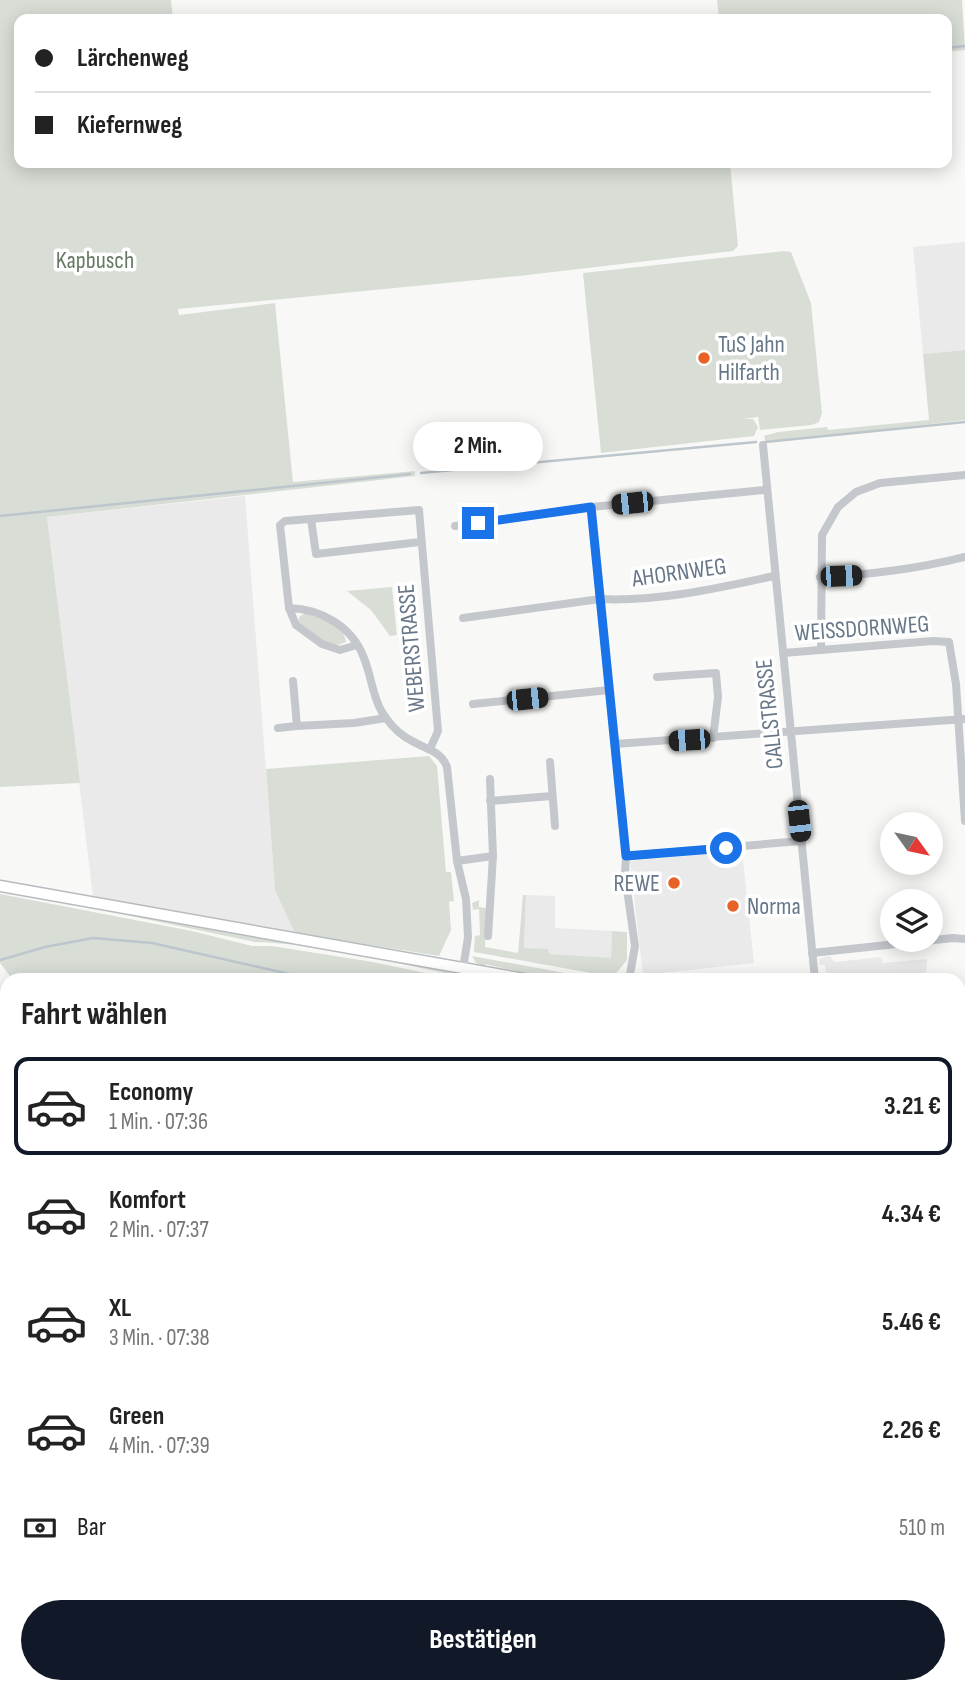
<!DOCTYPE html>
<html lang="de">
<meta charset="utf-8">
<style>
:root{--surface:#fff;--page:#f6f6f6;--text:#222;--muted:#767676;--line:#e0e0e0;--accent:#111827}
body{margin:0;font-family:"Sofia Sans Condensed",sans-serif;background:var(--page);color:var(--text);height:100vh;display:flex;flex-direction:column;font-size:26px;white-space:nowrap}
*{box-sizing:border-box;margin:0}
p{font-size:23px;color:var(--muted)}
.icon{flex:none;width:38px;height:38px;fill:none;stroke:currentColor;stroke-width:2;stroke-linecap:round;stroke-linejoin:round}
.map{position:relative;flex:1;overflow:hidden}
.details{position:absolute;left:0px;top:973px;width:966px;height:721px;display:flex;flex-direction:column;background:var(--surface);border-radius:21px 21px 0 0;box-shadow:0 4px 18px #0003}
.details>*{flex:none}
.hud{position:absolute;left:14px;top:14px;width:938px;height:154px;border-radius:14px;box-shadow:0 4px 18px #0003;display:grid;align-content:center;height:154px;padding:0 21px;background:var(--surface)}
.needle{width:46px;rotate:123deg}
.tools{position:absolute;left:880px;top:812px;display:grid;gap:14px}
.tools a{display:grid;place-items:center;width:63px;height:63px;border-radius:50%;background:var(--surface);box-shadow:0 4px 18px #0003;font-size:35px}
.end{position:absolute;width:32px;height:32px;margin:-16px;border:9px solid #1a73e8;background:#fff;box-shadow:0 0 0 4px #fff}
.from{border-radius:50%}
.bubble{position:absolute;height:49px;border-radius:24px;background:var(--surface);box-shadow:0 4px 18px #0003;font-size:23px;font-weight:700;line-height:49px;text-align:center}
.car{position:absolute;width:21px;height:42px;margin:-21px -10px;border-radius:9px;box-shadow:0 0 5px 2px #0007;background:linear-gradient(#222 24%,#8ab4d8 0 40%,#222 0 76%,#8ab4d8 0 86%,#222 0)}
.hud b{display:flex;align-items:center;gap:24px;height:66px;font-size:26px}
.hud b+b{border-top:2px solid var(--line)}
.hud i{width:18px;height:18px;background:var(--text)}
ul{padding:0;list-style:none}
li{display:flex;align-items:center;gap:21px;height:98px;margin:0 14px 10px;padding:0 7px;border:4px solid transparent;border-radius:14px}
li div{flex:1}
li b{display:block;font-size:26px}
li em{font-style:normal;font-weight:700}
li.active{border-color:var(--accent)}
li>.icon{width:63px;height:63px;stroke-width:1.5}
h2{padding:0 21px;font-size:32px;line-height:84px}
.pay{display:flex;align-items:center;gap:18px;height:77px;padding:0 21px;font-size:26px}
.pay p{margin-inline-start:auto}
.action{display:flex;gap:14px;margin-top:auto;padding:14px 21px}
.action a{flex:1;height:80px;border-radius:42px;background:var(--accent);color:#fff;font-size:28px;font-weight:700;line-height:80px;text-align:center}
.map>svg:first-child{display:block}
.built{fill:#e9eae9}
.green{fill:#d8ded5}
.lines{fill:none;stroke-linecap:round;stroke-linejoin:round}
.stream{stroke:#bcc6cc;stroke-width:2.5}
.major-casing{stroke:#b7bbc0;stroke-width:13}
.minor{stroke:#c4c8cc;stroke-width:8}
.major{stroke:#fff;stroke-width:10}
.route{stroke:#1a73e8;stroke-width:9}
.poi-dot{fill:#e86127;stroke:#fff;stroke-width:2.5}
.labels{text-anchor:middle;stroke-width:7;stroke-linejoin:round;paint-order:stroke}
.park-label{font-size:24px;fill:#657a62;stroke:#fff}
.poi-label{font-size:24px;fill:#677788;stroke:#fff;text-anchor:start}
.street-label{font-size:24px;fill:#677788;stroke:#fff}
</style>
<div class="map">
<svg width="965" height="1694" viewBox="0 0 965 1694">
<rect width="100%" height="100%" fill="#f8f9f6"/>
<g class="built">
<path d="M965,242V350L923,354L913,247Z"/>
<path d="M245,496L275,889L295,933L93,897L47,517Z"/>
<path d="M742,851L754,963L643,975L630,861Z"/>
<path d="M526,895L555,896V928L612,931L611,958L568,957L548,954V950L524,948Z"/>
<path d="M830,956L834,962L881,957L883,963L927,959L926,980H827L825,965H819V959Z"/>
<path d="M965,1598V1694H851L853,1687H959V1600Z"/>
</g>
<g class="green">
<path d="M0,0H171L173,19H19V163H730L738,246L733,251L519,276L178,309L179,315L275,303L293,482L415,471V476L47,517L80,783L0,787Z"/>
<path d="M717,0H962L965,50L947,52V19H719Z"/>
<path d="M784,251L791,252L811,303L822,413L819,422L812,425L760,430L758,417L744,419H753L758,427L754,436L601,453L583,273Z"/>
<path d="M965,350V420L766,443L764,436L778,432L827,427L828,430L929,420L923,354Z"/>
<path d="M392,587L397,635L390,636L371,610L347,591Z"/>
<path d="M305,613C319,618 345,625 346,642L338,645L324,641L299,622V617Z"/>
<path d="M429,756L437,766L446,872H451L454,901L449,902L451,930L439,956L295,933L275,890L266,769Z"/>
<path d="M0,894L192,931L252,946H272L373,962L459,980H13L0,963Z"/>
<path d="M523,895H526L524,948L548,949L549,954L611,958L612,931L627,932V960L613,977L474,952L475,936L480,935L479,909L473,910L472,903L479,900V907L485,908L487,911L485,947L518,953Z"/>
<path d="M64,902L112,908L281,942L377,957L454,973L453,975C388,961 321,944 255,942Z"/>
<path d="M472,956L603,980H558L485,964V967L476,963Z"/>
<path d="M665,1687H857V1689L865,1687H937L935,1694H686Z"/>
</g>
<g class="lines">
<g class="stream">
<path d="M947,48L965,46"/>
<path d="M765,442L965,422"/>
<path d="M421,473L756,442"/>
<path d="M0,516L410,474"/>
<path d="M0,960L45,947L93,938L152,943L316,980"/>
<path d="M959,1196L965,1199"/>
</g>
<defs>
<g id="major">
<path d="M0,886L530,980"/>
<path d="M959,1392L965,1396"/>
</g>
</defs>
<use href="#major" class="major-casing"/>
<g class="minor">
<path d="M763,445L815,980"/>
<path d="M591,507L626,856L625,875L635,946L629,980"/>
<path d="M311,519L316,554L420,542"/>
<path d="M455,526L591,507L765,490"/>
<path d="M820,577C870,575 917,569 965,557"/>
<path d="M289,608L296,625L322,644L340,650L357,645"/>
<path d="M463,618L600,599C658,602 718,588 774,576"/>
<path d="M821,650L822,535L838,507L856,492L880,483L965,475"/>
<path d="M783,653L933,641L949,642L956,684L965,821"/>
<path d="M657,677L716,673L718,697L713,738"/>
<path d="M293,681L297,726L354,723L386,718"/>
<path d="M473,704L609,690"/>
<path d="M278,728L297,726"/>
<path d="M615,744L965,719"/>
<path d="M430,749L438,731L419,510L285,521L280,525L289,608C321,609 352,626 364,658C372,678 373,701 386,718C393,728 403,737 414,742C428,750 441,751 447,767L457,861L466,899L468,937L463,969"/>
<path d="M550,762L555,826"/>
<path d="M490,801L552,796"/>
<path d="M626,856L801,841"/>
<path d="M457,861L493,856L490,779"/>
<path d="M488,936L493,856"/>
<path d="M812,953L953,938L965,939"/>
<path d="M959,1038L965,1018"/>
<path d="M959,1092L965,1095"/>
<path d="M959,1284L965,1281"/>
<path d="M959,1298L965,1305"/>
<path d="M959,1471L965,1486"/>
<path d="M959,1527L965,1529"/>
</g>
<use href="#major" class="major"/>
</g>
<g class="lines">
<path class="route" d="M478,523L591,507L626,856L726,848"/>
</g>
<g class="poi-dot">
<circle cx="704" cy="358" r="7"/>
<circle cx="674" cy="883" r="7"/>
<circle cx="733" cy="906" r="7"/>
</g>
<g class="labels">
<g class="park-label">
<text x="95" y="268">Kapbusch</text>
</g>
<g class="poi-label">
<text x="718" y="352">TuS Jahn<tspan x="718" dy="28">Hilfarth</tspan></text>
<text x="660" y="891" text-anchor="end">REWE</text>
<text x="747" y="914">Norma</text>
</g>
<g class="street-label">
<text transform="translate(679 572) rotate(-8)" y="8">AHORNWEG</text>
<text transform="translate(862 628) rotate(-4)" y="8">WEISSDORNWEG</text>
<text transform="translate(411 648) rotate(-95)" y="8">WEBERSTRASSE</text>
<text transform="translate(769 714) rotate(-96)" y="8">CALLSTRASSE</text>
</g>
</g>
</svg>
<div class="tools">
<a><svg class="needle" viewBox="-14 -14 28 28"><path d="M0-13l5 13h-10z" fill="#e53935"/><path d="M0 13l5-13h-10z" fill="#767676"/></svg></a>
<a><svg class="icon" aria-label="layers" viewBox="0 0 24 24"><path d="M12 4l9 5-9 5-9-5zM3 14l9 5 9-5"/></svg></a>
</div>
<i class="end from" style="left:726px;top:848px"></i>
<i class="end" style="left:478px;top:523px"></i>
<div class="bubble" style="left:413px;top:422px;width:130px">2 Min.</div>
<i class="car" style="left:632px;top:503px;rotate:264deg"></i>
<i class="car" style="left:841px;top:576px;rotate:88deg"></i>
<i class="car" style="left:527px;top:699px;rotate:84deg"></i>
<i class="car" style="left:689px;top:740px;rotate:266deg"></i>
<i class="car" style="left:799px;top:821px;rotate:174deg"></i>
<div class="hud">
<b><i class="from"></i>Lärchenweg</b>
<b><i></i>Kiefernweg</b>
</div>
<section class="details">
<h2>Fahrt wählen</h2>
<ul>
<li class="active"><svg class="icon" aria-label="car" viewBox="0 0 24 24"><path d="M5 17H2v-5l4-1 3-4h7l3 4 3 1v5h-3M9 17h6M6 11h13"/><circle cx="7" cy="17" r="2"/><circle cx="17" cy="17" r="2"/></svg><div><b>Economy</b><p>1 Min. · 07:36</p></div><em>3.21 €</em></li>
<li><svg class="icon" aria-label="car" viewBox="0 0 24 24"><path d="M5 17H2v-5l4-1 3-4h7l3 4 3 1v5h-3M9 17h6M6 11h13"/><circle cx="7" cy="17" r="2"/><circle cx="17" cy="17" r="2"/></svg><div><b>Komfort</b><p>2 Min. · 07:37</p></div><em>4.34 €</em></li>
<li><svg class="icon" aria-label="car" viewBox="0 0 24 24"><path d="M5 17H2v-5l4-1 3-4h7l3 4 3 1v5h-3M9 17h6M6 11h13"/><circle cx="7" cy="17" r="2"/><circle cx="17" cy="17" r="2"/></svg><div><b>XL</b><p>3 Min. · 07:38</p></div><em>5.46 €</em></li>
<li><svg class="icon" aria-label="car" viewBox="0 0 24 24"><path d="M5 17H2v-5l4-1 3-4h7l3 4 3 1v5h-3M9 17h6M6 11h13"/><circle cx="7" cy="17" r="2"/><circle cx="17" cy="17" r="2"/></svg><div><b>Green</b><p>4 Min. · 07:39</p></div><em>2.26 €</em></li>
</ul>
<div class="pay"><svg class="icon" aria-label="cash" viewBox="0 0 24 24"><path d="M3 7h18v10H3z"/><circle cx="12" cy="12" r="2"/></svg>Bar<p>510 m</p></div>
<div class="action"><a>Bestätigen</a></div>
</section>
</div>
